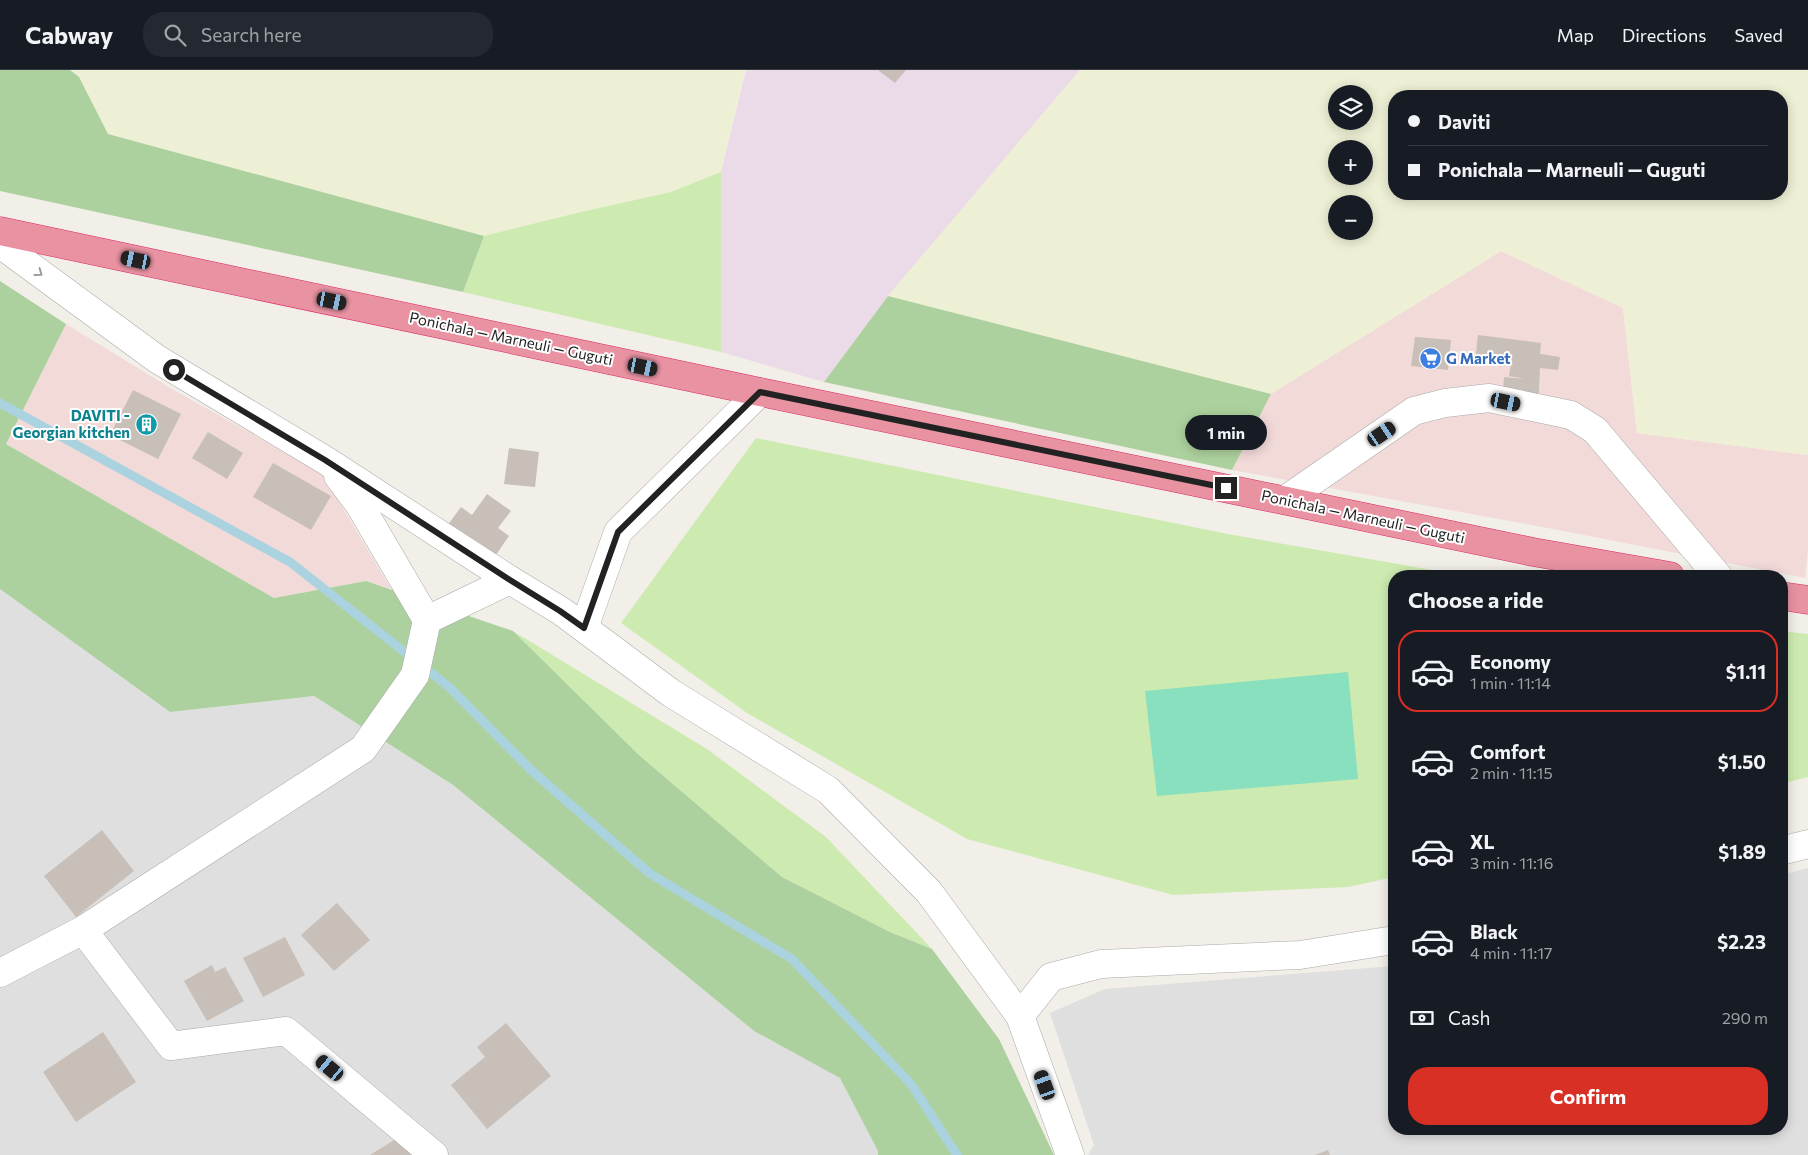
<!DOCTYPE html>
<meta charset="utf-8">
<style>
:root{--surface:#171b24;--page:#242831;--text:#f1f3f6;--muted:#9ea1a6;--line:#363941;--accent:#d93025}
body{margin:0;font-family:Commissioner,sans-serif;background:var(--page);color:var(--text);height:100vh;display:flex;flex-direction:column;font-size:19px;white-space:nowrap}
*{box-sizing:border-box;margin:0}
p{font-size:16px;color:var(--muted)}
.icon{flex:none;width:28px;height:28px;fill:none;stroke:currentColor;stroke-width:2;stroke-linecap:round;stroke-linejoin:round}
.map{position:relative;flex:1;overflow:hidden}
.drawer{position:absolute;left:1388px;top:500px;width:400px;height:565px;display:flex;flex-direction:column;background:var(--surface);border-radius:20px;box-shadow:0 2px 12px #0003}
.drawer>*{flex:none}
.banner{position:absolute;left:1388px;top:20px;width:400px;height:110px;border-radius:20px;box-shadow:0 2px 12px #0003;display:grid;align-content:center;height:110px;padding:0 20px;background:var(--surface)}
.tools{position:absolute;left:1328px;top:15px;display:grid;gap:10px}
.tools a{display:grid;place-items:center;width:45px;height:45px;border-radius:50%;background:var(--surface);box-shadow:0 2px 12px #0003;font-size:25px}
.end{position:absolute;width:22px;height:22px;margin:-11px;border:6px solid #222;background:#fff;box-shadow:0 0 0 2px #fff}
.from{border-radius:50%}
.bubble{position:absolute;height:35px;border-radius:18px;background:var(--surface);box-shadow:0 2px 12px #0003;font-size:16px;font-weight:700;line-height:35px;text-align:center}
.car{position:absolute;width:15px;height:30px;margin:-15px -8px;border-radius:6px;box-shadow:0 0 4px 1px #0007;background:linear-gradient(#222 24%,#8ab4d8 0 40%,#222 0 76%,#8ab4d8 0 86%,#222 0)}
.banner b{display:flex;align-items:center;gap:18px;height:48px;font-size:19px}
.banner b+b{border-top:1px solid var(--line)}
.banner i{width:12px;height:12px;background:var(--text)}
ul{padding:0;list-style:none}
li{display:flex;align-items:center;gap:15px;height:82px;margin:0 10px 8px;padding:0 10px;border:2px solid transparent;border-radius:20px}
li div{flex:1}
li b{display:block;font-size:19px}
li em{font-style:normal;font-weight:700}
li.selected{border-color:var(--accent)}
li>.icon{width:45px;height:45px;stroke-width:1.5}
h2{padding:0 20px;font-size:22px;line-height:60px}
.pay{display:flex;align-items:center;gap:12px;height:55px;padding:0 20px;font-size:19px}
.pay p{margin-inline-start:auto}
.primary-button{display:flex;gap:10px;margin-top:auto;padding:10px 20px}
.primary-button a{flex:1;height:58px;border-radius:20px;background:var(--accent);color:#fff;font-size:20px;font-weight:700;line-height:58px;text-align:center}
header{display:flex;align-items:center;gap:30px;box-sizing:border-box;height:70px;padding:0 25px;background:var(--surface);border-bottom:1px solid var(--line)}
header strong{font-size:24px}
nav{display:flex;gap:28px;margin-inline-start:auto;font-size:18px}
.search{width:350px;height:45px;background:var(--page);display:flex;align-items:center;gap:12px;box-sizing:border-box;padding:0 18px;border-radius:20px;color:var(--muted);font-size:19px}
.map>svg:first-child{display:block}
.residential{fill:#e0dfdf}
.commercial{fill:#f2dad9}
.industrial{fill:#ebdbe8}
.farmland{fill:#eef0d5;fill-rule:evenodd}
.grass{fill:#cdebb0}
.forest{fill:#add19e}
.pitch{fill:#88e0be}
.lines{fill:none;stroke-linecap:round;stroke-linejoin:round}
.stream{stroke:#aad3df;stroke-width:9}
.building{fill:#c7bfb8}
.minor-casing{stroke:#a9a9a9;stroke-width:29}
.highway-casing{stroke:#dc2a67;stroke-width:29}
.minor{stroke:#fff;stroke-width:28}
.highway{stroke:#e892a2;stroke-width:28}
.oneway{stroke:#9c9c9c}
.route{stroke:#222;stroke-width:6}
.labels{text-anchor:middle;stroke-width:4;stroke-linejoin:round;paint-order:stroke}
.street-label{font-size:15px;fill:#222;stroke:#fff}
.shop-label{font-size:15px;font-weight:bold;fill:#366cbe;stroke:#fff;text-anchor:start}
.culture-label{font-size:15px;font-weight:bold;fill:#0d838f;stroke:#fff;text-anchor:end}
</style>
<header>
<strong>Cabway</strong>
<div class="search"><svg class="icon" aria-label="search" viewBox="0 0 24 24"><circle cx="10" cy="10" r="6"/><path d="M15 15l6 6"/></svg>Search here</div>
<nav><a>Map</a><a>Directions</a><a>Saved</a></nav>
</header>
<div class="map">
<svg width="1808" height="1085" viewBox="0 0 1808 1085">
<rect width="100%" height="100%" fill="#f2efe9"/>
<g class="residential">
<path d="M0,519L170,642L314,626L453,715L754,961L841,1008L879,1081L878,1085H0Z"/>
<path d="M1808,798V1085H1088L1094,1075L1050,943L1105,919L1394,896V1059H1781V805Z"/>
</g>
<g class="commercial">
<path d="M1501,181L1623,238L1637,363L1808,385V481L1805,508L1553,459L1232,400L1271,324Z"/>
<path d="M66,254L172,319L322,403L391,519L366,511L274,528L6,374Z"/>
</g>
<path class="industrial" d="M747,0H1080L888,226L824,312L721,282V102L745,4Z"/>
<g class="farmland">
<path d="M70,0H747L744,4L721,102L671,122L581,142L484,166L108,64L79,7Z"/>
<path d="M1080,0H1808V385L1637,363L1623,238L1501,181L1271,324L888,226ZM1336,24H1364V51H1336ZM1394,26H1781V124H1394ZM1336,79H1364V106H1336ZM1336,134H1364V161H1336Z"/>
</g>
<g class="grass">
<path d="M721,102V282L463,222L484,166L581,142L671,122Z"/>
<path d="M756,368L1228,464L1466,506H1394V807L1348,817L1173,825L967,769L747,643L621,553Z"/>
<path d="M513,561L707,679L826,767L932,879L890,862L782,807L639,685Z"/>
<path d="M1781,561L1808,564V707L1781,714Z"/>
</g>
<g class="forest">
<path d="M0,0H70L79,7L108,64L484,166L463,222L0,121Z"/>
<path d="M0,211L66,254L6,374L274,528L366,511L513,561L639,685L782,807L890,862L932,879L999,969L1054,1085H878V1081L840,1008L754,961L453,715L314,626L170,642L0,519Z"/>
<path d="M888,226L1271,324L1232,400L824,312Z"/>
</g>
<path class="pitch" d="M1348,602L1358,709L1157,726L1145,621Z"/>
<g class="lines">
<path class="stream" d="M0,333L290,492L449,617L532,701L649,803L792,889L911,1014L957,1085"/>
</g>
<g class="building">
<path d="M878,0H906L895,13Z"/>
<path d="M1478,265L1541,273L1540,284L1560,287L1558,300L1540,298L1538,338L1502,335L1504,307L1525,309L1509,306L1511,295L1475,291Z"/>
<path d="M1415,267L1451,270L1448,300L1411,296Z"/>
<path d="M133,320L181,344L158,389L110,365Z"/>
<path d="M208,362L243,383L227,409L192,388Z"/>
<path d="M509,378L539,382L535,417L504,414Z"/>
<path d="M273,393L331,426L311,460L253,427Z"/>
<path d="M487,424L511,441L498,458L509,466L493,489L447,456L461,437L472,445Z"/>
<path d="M102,760L134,801L76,847L44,806Z"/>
<path d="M337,833L370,870L334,901L301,865Z"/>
<path d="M285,867L305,905L263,927L243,888Z"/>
<path d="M212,895L215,902L225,897L244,931L207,951L184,911Z"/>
<path d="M506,953L551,1006L487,1059L451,1015L485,987L477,977Z"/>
<path d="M103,962L136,1012L76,1052L43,1002Z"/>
<path d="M399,1067L411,1085H370Z"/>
<path d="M1328,1080L1330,1085H1315Z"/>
</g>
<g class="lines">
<defs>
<g id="minor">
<path d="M0,174L157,289L325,390L510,510L561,541L671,623L828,720L929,822L1020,946L1070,1085"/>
<path d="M1285,430L1414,341L1445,333L1489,328L1571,345L1595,360L1718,506"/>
<path d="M427,550L510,510"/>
<path d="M584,558L618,462L760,322"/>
<path d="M1781,781L1808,774"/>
<path d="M83,860L171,976L286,961L434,1085"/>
<path d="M0,903L83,860L363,679L415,605L427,550L359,434L338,406"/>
<path d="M1020,946L1051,907L1101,894L1300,885L1394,870"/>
</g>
<g id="highway">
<path d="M0,161L760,322L1533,482L1670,506"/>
<path d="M1781,526L1808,530"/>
</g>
</defs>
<use href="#minor" class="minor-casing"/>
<use href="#highway" class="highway-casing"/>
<use href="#minor" class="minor"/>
<use href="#highway" class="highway"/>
</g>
<defs><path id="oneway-chevron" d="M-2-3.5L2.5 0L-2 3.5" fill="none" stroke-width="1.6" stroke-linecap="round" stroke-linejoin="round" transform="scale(1.25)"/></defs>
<use class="oneway" href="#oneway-chevron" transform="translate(39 203) rotate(36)"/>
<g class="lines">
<path class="route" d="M174,300L325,390L510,510L560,541L584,558L618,462L760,322L1226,418"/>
</g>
<defs>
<symbol id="supermarket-disc" viewBox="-11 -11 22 22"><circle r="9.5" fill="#3f7fe0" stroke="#fff"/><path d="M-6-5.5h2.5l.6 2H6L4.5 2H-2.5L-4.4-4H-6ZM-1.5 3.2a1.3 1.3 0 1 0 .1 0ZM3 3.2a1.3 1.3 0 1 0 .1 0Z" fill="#fff"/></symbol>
<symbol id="building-disc" viewBox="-11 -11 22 22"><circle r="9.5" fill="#0f9aa8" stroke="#fff"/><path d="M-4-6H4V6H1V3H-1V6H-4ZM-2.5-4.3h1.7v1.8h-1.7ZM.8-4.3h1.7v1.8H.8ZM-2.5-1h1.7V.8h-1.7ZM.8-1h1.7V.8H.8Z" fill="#fff"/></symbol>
</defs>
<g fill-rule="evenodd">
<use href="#supermarket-disc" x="1418" y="276" width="25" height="25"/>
<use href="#building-disc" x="134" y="342" width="25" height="25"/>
</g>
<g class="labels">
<g class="street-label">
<text transform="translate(511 269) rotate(12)" y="5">Ponichala — Marneuli — Guguti</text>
<text transform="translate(1363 447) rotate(12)" y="5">Ponichala — Marneuli — Guguti</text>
</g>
<g class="shop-label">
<text x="1446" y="294">G Market</text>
</g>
<g class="culture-label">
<text x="130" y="351">DAVITI -<tspan x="130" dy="17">Georgian kitchen</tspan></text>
</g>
</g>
</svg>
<div class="tools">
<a><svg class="icon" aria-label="layers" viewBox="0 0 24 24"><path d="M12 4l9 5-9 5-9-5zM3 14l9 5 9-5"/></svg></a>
<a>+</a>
<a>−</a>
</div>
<i class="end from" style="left:174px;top:300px"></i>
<i class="end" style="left:1226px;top:418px"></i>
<div class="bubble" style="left:1185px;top:345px;width:82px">1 min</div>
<i class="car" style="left:136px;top:190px;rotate:282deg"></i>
<i class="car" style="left:332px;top:231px;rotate:102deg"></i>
<i class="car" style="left:643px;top:297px;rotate:102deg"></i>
<i class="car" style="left:1506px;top:332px;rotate:102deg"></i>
<i class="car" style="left:1382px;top:364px;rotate:56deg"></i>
<i class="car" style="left:330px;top:998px;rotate:310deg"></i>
<i class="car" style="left:1045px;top:1015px;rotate:340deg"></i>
<div class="banner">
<b><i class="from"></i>Daviti</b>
<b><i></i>Ponichala — Marneuli — Guguti</b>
</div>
<section class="drawer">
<h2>Choose a ride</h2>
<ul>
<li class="selected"><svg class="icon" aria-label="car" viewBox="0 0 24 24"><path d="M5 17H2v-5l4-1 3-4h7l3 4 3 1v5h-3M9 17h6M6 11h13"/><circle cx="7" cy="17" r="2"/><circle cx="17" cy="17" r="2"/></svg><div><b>Economy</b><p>1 min · 11:14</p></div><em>$1.11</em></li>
<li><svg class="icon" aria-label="car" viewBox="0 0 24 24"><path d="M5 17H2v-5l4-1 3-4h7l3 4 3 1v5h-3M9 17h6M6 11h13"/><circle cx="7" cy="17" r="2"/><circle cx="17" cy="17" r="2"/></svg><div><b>Comfort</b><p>2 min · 11:15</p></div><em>$1.50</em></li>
<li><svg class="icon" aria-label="car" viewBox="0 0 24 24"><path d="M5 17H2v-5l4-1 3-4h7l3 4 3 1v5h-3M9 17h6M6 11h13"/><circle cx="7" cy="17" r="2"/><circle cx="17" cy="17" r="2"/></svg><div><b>XL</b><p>3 min · 11:16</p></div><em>$1.89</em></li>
<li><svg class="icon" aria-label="car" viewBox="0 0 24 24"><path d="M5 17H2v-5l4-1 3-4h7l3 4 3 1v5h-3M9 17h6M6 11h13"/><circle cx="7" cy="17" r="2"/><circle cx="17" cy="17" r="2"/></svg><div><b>Black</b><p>4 min · 11:17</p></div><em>$2.23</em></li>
</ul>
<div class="pay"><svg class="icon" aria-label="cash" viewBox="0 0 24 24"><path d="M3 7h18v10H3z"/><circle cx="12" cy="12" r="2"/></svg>Cash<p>290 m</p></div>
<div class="primary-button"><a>Confirm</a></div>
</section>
</div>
